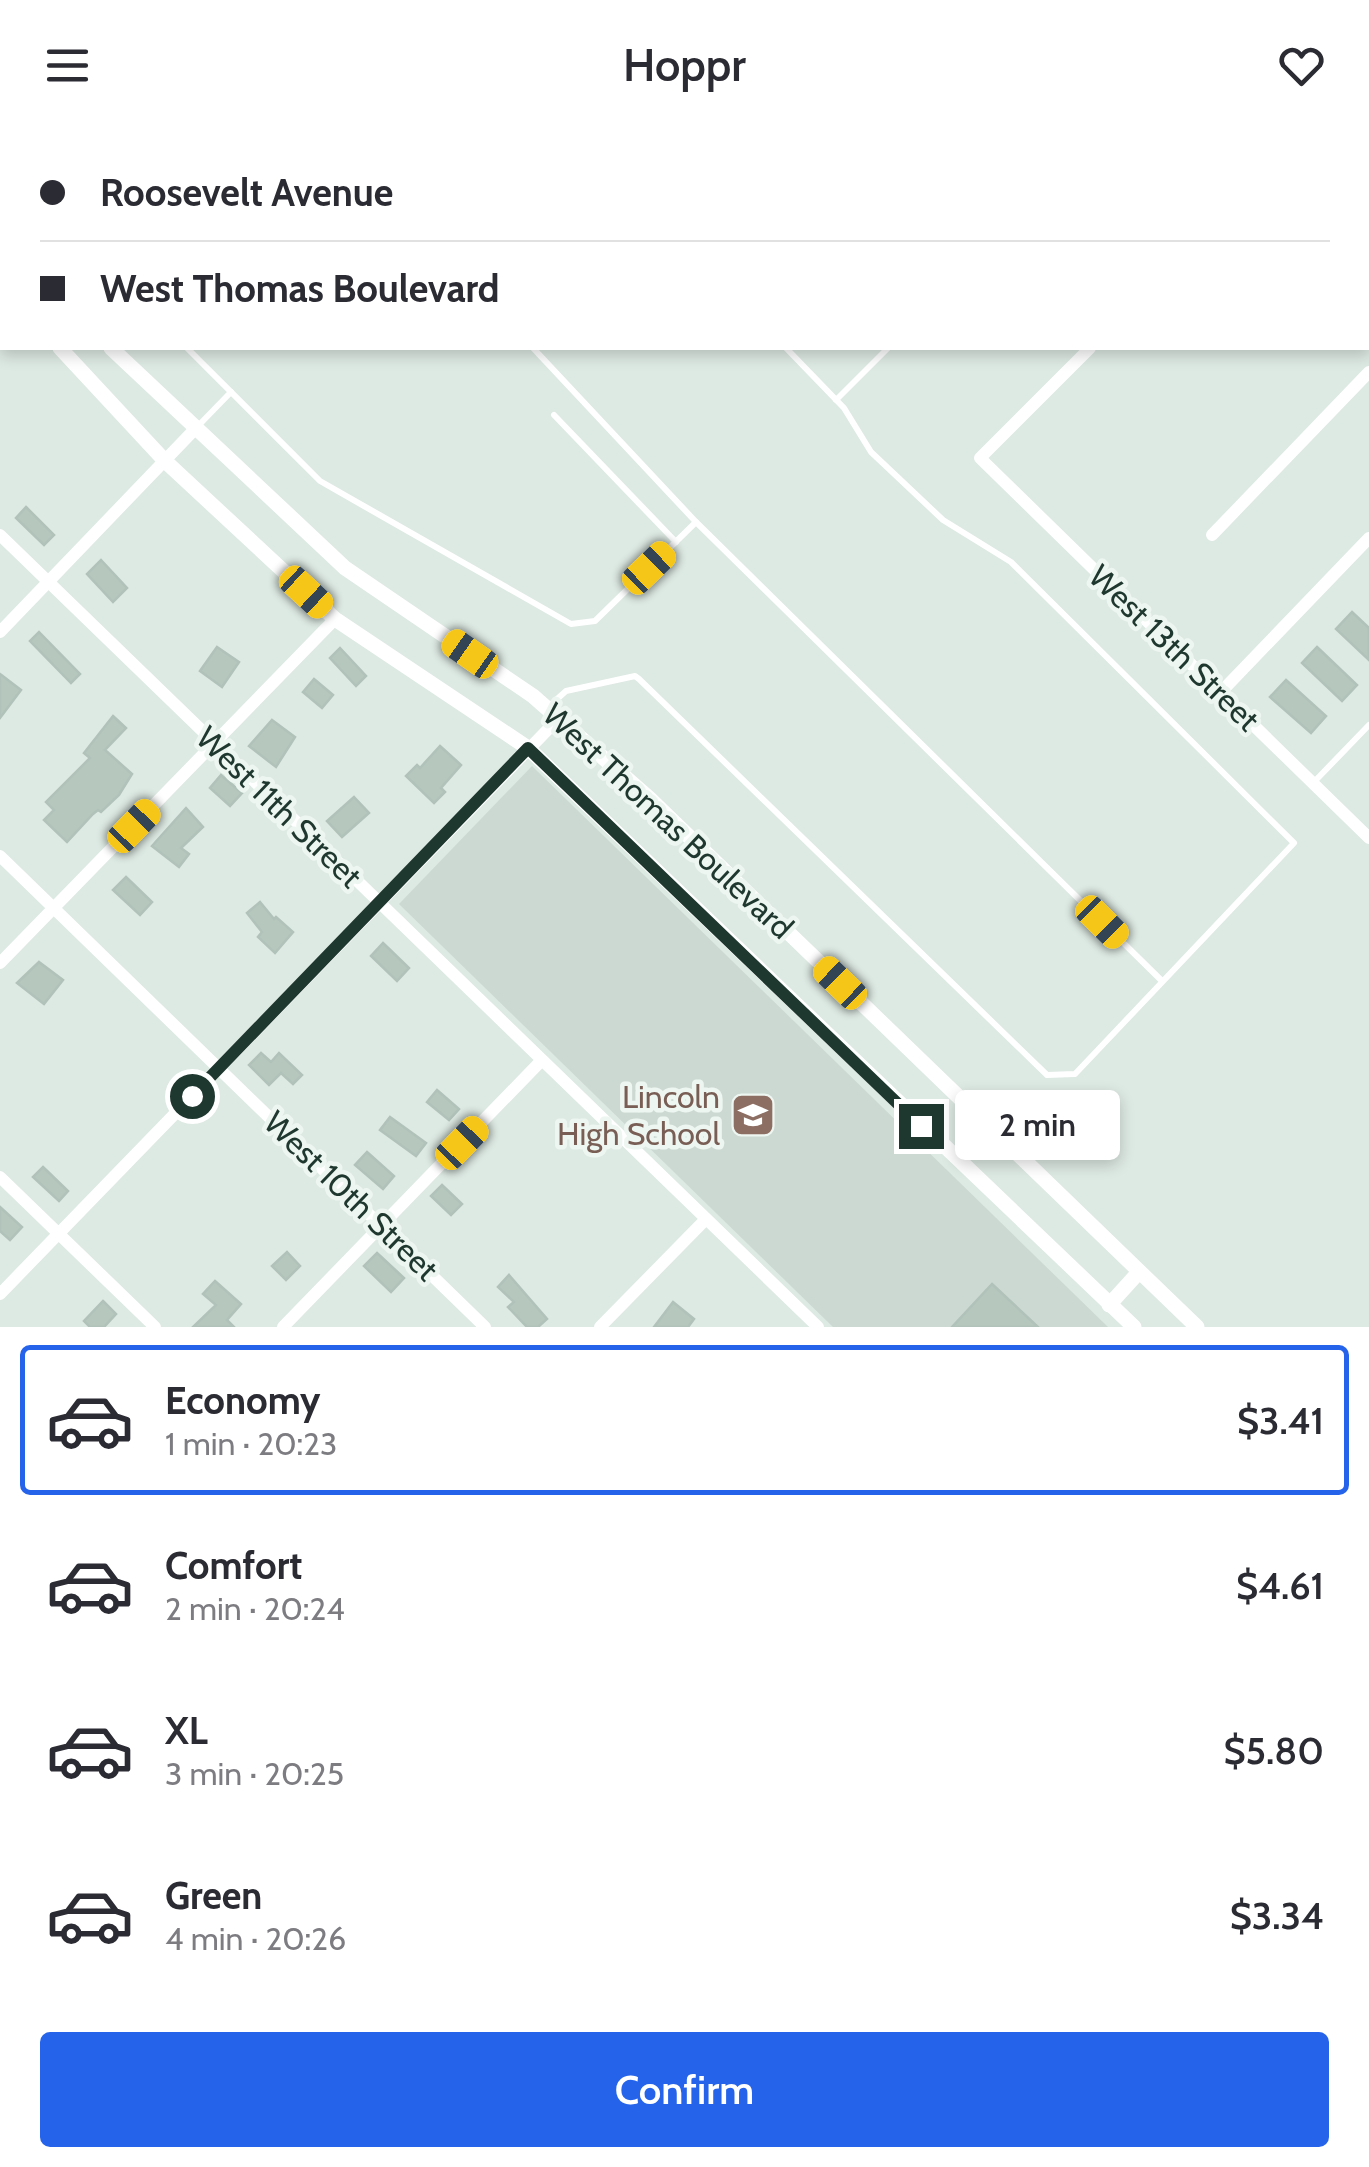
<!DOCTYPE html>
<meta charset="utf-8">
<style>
:root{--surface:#fff;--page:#f7f7f7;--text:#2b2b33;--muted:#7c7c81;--line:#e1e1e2;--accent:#2563eb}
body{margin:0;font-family:Cabin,sans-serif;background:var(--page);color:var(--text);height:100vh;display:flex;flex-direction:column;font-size:38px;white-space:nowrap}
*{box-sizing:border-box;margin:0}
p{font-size:32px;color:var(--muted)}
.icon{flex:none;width:55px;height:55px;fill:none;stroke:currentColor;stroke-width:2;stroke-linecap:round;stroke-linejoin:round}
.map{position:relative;height:1197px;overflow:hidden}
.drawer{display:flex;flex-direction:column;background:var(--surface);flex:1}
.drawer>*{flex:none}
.banner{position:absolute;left:0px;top:0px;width:1370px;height:220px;box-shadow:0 5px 15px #0003;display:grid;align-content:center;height:220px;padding:0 40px;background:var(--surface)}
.end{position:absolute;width:45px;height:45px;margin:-22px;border:12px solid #1f382f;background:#fff;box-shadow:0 0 0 5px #fff}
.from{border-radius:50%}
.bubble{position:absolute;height:70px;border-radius:10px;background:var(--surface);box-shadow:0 5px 15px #0003;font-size:32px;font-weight:600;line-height:70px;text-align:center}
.car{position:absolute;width:30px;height:60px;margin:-30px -15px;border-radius:12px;box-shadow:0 0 8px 2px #0007;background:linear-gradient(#f5c518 24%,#345 0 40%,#f5c518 0 76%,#345 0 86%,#f5c518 0)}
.banner b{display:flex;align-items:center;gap:35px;height:95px;font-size:38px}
.banner b+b{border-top:2px solid var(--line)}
.banner i{width:25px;height:25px;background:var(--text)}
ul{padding:18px 0 0;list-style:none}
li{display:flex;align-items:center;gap:30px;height:150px;margin:0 20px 15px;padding:0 20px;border:5px solid transparent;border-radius:10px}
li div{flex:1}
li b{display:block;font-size:38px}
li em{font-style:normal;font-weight:600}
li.selected{border-color:var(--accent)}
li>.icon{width:90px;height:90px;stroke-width:1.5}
.button{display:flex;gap:20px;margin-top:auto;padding:20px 40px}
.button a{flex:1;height:115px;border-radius:10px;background:var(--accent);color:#fff;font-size:40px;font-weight:600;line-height:115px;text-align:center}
header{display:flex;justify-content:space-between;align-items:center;height:130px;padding:0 40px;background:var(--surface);font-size:45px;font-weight:600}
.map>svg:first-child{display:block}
.built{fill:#ccd9d2}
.building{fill:#b6c7be;stroke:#b0c2b9;stroke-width:2.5}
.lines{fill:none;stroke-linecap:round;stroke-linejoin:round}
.primary-casing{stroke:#bcc3c1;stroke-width:25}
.service{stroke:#fff;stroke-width:6}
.minor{stroke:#fff;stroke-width:12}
.tertiary{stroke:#fff;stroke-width:15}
.primary{stroke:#629e89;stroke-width:20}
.route{stroke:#1f382f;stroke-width:12}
.labels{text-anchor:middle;stroke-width:9;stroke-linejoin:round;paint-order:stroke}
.street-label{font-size:32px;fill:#1f382f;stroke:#eef6f1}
.education-label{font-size:32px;fill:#785e54;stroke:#eef6f1;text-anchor:end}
</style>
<header><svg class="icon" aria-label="menu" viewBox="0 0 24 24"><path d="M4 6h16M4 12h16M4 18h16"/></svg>Hoppr<svg class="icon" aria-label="heart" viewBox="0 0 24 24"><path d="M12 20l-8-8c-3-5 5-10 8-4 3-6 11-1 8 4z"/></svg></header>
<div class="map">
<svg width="1369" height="1197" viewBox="0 0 1369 1197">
<rect width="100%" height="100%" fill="#dde9e3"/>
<path class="built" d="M532,636L1108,1197H833L399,774Z"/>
<g class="building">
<path d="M26,377L54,405L44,415L16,388Z"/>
<path d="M101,430L127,458L113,472L87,444Z"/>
<path d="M1352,482L1369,498V530L1336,499Z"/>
<path d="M39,502L80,544L71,553L30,511Z"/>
<path d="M217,517L239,532L222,557L200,541Z"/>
<path d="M1317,517L1357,555L1342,571L1302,533Z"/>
<path d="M340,518L366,546L356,556L330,528Z"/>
<path d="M0,544L21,560L0,588Z"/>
<path d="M314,549L333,565L322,578L303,562Z"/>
<path d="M1286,550L1326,586L1311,603L1270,567Z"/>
<path d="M113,586L126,598L105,620L132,644L119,665L101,682L98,680L93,684L67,712L44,690L54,680L46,672L90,628L84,623Z"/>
<path d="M272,590L295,607L276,637L249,616Z"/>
<path d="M440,616L461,635L441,658L445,662L434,673L406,646L417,635L420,638Z"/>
<path d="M221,645L242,663L230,676L210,658Z"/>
<path d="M354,667L369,683L342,707L327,691Z"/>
<path d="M186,678L203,697L181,718L189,724L179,737L152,716Z"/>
<path d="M126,747L152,772L140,785L113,760Z"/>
<path d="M260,772L274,789L276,787L293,802L275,823L258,807L262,802L247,783Z"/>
<path d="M383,813L409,838L397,851L371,826Z"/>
<path d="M39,832L63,850L44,874L17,853Z"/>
<path d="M261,923L271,932L279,923L302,945L293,954L281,943L269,955L249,935Z"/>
<path d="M437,960L459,979L449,990L427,972Z"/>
<path d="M390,987L426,1013L416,1026L380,1000Z"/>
<path d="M367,1022L394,1046L383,1059L355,1035Z"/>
<path d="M43,1037L68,1061L59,1071L33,1047Z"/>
<path d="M442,1055L462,1074L451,1085L431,1066Z"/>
<path d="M0,1077L22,1097L10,1110L0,1101Z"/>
<path d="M287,1122L300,1136L286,1150L272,1136Z"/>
<path d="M377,1123L404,1148L391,1162L364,1136Z"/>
<path d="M509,1145L547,1189L538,1197H527L508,1177L514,1172L498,1157Z"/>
<path d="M215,1151L241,1174L227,1190L234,1197H193L216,1175L203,1164Z"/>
<path d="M992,1154L1038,1197H952Z"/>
<path d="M103,1171L116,1184L104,1197H90L84,1191Z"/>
<path d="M673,1172L694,1189L688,1197H654Z"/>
</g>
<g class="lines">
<defs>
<g id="primary">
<path d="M59,2L61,0"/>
<path d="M0,64L2,61"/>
</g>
</defs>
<use href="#primary" class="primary-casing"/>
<g class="service">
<path d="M337,0L339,2"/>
<path d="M582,2V0"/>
<path d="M1101,2L1103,0"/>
<path d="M187,218L320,351L571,494L595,491L696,392"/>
<path d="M533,218L696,392L1161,850"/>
<path d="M836,270L888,218"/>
<path d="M554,285L676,412"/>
<path d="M197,297L231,262"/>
<path d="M547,578L566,561L635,546L639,549L1047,945L1075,944L1294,713L1011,432L943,390L871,322L844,278L786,218"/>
<path d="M1314,652L1369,595"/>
</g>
<g class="minor">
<path d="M1293,2V0"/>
<path d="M1368,82L1369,84"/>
<path d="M1090,218L980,328L1369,708"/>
<path d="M0,405L818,1197"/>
<path d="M1212,405L1369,242"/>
<path d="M0,502L195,299"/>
<path d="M1220,563L1369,408"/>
<path d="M0,726L485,1197"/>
<path d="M0,833L335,489"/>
<path d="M0,1047L155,1197"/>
<path d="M0,1164L558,589"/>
<path d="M283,1197L541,931"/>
<path d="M600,1197L706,1089"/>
</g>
<g class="tertiary">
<path d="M0,109L2,112"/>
<path d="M0,153L2,156"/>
<path d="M60,218L165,331L335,489L528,618L1134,1197"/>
<path d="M111,218L345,438L533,566L650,669L1197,1197"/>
<path d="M1109,1175L1139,1142"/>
</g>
<use href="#primary" class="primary"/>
</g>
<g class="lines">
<path class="route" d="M192,966L528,618L921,996"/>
</g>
<defs>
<symbol id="school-square" viewBox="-11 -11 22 22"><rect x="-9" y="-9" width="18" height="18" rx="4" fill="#8d6e63" stroke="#eef6f1"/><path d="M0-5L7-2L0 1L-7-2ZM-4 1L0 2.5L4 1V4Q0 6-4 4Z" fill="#fff"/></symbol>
</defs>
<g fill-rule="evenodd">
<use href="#school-square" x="728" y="960" width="50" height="50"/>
</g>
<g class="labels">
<g class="street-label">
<text transform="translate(1174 518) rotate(44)" y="11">West 13th Street</text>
<text transform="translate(279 677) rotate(44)" y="11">West 11th Street</text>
<text transform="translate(668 691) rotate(43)" y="11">West Thomas Boulevard</text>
<text transform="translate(351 1066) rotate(44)" y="11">West 10th Street</text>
</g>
<g class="education-label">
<text x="720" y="978">Lincoln<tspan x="720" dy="37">High School</tspan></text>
</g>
</g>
</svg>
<i class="end from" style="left:192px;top:966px"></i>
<i class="end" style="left:921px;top:996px"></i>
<div class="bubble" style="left:955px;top:960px;width:165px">2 min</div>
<i class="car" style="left:649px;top:438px;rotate:46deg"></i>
<i class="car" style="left:306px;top:462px;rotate:133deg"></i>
<i class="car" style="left:470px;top:524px;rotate:305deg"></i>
<i class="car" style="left:134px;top:696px;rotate:44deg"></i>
<i class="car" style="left:1102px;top:792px;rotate:135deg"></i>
<i class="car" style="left:840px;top:853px;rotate:314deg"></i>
<i class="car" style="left:462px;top:1013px;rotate:44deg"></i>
<div class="banner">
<b><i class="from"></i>Roosevelt Avenue</b>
<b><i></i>West Thomas Boulevard</b>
</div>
</div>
<section class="drawer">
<ul>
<li class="selected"><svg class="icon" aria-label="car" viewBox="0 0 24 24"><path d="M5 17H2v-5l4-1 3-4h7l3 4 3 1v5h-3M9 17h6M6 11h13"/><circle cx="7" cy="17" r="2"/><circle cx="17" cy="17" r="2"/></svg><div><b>Economy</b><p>1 min · 20:23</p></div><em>$3.41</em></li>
<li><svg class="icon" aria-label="car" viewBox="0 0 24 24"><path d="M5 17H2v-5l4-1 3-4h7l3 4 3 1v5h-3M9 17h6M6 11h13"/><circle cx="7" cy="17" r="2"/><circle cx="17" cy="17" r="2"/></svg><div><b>Comfort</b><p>2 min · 20:24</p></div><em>$4.61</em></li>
<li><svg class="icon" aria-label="car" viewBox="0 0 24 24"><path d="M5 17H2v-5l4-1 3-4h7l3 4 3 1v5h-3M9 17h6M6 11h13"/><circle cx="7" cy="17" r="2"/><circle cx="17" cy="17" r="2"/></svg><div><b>XL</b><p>3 min · 20:25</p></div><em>$5.80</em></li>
<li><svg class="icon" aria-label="car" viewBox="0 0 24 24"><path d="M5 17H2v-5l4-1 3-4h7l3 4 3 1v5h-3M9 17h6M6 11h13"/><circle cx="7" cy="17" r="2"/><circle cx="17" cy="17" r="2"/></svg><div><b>Green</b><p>4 min · 20:26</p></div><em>$3.34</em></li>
</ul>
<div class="button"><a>Confirm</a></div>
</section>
